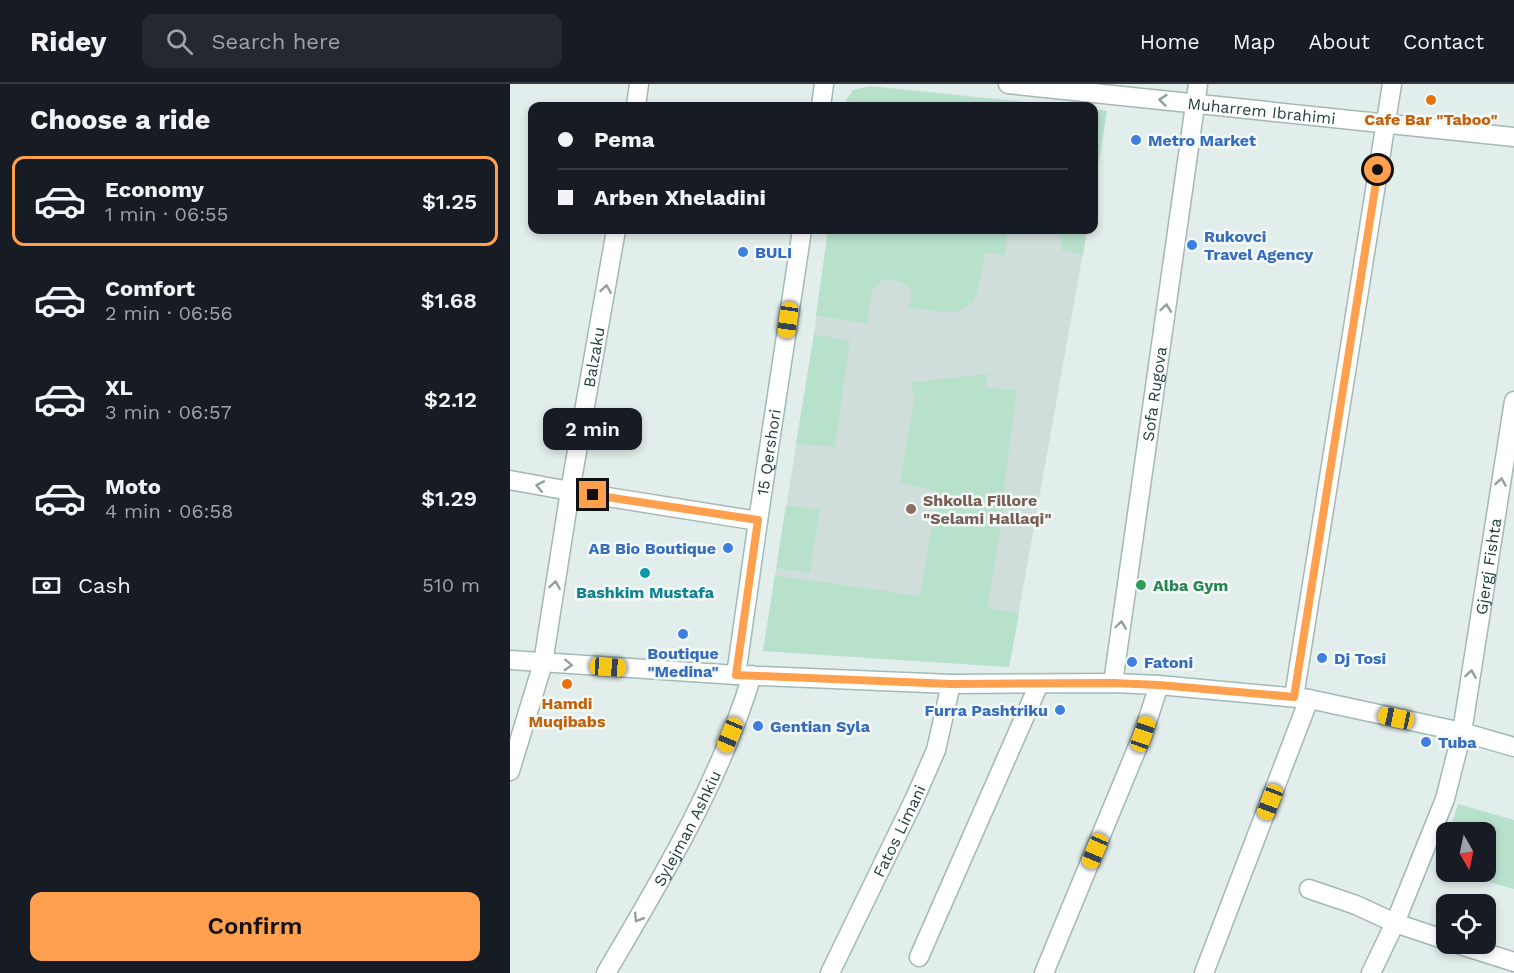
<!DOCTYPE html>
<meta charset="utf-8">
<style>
:root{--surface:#171b24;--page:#242831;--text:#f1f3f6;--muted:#9ea1a6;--line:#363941;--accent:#ffa04e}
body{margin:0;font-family:"Work Sans",sans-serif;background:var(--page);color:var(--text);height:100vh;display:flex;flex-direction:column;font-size:22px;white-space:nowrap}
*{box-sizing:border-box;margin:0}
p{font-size:20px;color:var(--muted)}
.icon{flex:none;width:33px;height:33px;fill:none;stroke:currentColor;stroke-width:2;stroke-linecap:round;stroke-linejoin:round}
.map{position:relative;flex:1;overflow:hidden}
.side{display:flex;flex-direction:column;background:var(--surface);width:510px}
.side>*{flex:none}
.guide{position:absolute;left:18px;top:18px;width:570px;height:132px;border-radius:12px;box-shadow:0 3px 9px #0003;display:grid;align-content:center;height:132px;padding:0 30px;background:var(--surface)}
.needle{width:39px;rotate:171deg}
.tools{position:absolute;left:926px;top:738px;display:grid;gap:12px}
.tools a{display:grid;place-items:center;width:60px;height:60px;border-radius:12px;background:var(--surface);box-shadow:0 3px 9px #0003;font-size:30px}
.end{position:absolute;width:27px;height:27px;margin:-14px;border:8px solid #ffa04e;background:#111;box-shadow:0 0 0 3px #111}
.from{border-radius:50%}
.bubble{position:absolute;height:42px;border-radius:12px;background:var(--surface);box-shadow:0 3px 9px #0003;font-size:20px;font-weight:600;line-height:42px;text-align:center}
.car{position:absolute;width:18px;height:36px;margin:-18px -9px;border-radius:8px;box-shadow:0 0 4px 2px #0007;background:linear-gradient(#f5c518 24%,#345 0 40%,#f5c518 0 76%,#345 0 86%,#f5c518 0)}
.guide b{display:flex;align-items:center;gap:21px;height:57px;font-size:22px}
.guide b+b{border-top:2px solid var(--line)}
.guide i{width:15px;height:15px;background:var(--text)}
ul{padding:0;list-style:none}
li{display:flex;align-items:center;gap:18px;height:90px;margin:0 12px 9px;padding:0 18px;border:3px solid transparent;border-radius:12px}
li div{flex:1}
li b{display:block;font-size:22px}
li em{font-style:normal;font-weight:600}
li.current{border-color:var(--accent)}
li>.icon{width:54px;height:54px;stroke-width:1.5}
h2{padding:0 30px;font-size:27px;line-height:72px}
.pay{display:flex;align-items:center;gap:15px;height:66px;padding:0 30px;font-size:22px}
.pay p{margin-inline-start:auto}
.action{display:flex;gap:12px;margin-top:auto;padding:12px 30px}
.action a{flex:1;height:69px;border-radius:12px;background:var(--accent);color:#111;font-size:24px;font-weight:600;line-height:69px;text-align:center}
header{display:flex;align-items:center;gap:36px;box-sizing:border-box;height:84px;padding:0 30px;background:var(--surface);border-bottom:2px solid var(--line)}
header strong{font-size:28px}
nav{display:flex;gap:33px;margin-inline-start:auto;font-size:21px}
.search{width:420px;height:54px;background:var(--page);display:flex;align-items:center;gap:15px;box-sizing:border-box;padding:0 21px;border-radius:12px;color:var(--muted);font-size:22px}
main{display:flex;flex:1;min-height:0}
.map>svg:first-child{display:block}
.built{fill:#d0dedb}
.green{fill:#b8e1cc}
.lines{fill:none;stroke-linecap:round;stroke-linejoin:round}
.street-casing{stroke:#a4b7b4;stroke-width:21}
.secondary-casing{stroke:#9fbab7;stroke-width:21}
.street{stroke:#fff;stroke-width:18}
.secondary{stroke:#fff;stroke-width:18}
.oneway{stroke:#90a09f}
.route{stroke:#ffa04e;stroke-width:8}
.food-dot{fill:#e8710a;stroke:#f3faf8;stroke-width:2}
.shop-dot{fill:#3f7fe0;stroke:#f3faf8;stroke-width:2}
.education-dot{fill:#8d6e63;stroke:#f3faf8;stroke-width:2}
.culture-dot{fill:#0f9aa8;stroke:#f3faf8;stroke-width:2}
.leisure-dot{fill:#2e9e5b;stroke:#f3faf8;stroke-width:2}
.labels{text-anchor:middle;stroke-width:5;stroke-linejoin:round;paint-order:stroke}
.street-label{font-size:16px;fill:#20413f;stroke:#f3faf8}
.food-label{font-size:16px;font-weight:bold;fill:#c56008;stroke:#f3faf8}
.shop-label{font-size:16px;font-weight:bold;fill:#366cbe;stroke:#f3faf8;text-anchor:start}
.education-label{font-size:16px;font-weight:bold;fill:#785e54;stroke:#f3faf8;text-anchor:start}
.leisure-label{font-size:16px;font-weight:bold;fill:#27864d;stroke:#f3faf8;text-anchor:start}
.culture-label{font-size:16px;font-weight:bold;fill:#0d838f;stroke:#f3faf8}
</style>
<header>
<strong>Ridey</strong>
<div class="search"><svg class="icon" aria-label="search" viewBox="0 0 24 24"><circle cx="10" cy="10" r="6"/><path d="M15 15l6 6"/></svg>Search here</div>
<nav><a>Home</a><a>Map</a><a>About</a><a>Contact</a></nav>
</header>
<main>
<section class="side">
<h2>Choose a ride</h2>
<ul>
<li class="current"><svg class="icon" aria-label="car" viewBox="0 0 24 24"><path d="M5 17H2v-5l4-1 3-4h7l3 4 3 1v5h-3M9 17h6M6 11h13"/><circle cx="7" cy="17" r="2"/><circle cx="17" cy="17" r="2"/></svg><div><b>Economy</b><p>1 min · 06:55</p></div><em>$1.25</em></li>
<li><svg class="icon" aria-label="car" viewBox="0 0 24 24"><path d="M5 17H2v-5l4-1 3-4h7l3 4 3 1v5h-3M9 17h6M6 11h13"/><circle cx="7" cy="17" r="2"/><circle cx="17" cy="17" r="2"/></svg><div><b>Comfort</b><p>2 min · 06:56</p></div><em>$1.68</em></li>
<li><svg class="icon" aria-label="car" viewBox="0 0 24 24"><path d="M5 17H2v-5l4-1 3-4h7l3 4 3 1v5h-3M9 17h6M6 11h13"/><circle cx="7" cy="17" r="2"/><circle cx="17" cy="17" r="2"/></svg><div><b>XL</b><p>3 min · 06:57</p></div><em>$2.12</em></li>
<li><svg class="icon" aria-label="car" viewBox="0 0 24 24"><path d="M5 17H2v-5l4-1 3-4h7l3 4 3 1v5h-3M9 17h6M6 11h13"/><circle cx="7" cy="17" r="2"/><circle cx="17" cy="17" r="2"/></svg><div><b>Moto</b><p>4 min · 06:58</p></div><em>$1.29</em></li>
</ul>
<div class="pay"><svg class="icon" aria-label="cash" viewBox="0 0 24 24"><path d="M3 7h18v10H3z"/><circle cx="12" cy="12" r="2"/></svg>Cash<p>510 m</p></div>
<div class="action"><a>Confirm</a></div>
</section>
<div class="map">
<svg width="1004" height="889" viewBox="0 0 1004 889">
<rect width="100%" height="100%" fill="#e2eeeb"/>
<path class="built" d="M318,146H577L499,583L253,567L304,250Z"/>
<g class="green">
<path d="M360,2L555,22H335L336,16L343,6Z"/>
<path d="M584,25L597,27L584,108Z"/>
<path d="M318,146H497L495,171L475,169C472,182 471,197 466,211C457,238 420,226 398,223L402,209L396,200L383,195L372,197L362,207L357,239L306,232Z"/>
<path d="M544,146H577L573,171L551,166L552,155Z"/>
<path d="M304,250L340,257L325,363L286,360Z"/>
<path d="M478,290L476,303L507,307L492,417L494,418L478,524L509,529L499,583L253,567L265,491L410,512L427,408L390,398L405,311L401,309L403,298Z"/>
<path d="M276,421L310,426L300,489L266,484Z"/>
<path d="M948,720L1004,736V805L979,798L985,779L975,776V748H939Z"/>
</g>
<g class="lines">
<defs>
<g id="street">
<path id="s1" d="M498,0L1004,53"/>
<path d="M126,22L129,0"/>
<path d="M0,396L60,407L248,437"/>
<path id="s2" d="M603,599L688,0"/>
<path d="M784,613L882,0"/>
<path id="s3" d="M0,687L33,579L60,407L106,146"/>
<path d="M799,805L846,821L885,839L936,856"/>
<path d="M947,860L1004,878"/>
<path d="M409,873L529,600"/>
<path id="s4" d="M96,889C152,794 210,698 242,591"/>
<path id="s5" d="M320,889L405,714L426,666L441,600"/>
<path d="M534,889L633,650L649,601"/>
<path d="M694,889L799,615"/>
<path id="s6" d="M861,889L885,839L935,715L952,648L1004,317"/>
</g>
<g id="secondary">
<path d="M311,22L314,0"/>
<path d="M0,576L226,591L441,600L603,599L649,601L799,615L952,648L1004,663"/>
<path id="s7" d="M226,591L248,437L292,146"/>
</g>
</defs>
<use href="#street" class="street-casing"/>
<use href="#secondary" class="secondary-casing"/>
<use href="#street" class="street"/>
<use href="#secondary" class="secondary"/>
</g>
<defs><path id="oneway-chevron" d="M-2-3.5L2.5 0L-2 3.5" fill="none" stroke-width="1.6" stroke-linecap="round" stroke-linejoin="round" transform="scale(1.5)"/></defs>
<g class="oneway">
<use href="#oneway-chevron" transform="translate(653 16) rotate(-174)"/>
<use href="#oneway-chevron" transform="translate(96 205) rotate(-81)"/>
<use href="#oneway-chevron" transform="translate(656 224) rotate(-82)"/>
<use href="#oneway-chevron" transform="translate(991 398) rotate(-81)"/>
<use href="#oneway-chevron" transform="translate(30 402) rotate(-169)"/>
<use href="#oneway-chevron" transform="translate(45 501) rotate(-81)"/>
<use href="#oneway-chevron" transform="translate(611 541) rotate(-82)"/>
<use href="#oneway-chevron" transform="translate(58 581) rotate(3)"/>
<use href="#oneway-chevron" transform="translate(961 590) rotate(-81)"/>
<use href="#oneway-chevron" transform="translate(128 834) rotate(121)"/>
</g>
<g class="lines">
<path class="route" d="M83,411L248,436L226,591L441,600L603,599L649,601L784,613L868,86"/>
</g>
<g class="food-dot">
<circle cx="921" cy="16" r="6"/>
<circle cx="57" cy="600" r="6"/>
</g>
<g class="shop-dot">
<circle cx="626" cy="56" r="6"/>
<circle cx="682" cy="161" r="6"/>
<circle cx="233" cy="168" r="6"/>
<circle cx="218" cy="464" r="6"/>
<circle cx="173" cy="550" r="6"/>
<circle cx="812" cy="574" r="6"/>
<circle cx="622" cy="578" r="6"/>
<circle cx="550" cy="626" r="6"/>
<circle cx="248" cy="642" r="6"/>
<circle cx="916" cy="658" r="6"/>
</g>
<circle class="education-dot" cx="401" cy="425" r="6"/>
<circle class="culture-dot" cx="135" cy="489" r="6"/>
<circle class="leisure-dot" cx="631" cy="501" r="6"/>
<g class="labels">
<g class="street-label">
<text dy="6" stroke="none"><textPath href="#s1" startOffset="255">Muharrem Ibrahimi</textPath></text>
<text dy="6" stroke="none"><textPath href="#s3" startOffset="423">Balzaku</textPath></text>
<text dy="6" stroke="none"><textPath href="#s2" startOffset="292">Sofa Rugova</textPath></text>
<text dy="6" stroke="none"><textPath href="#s7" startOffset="225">15 Qershori</textPath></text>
<text dy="6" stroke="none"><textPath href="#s6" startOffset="426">Gjergj Fishta</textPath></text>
<text dy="6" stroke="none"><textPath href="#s4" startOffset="166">Sylejman Ashkiu</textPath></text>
<text dy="6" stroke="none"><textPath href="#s5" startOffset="158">Fatos Limani</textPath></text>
</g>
<g class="food-label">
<text x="921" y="41">Cafe Bar "Taboo"</text>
<text x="57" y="625">Hamdi<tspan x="57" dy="18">Muqibabs</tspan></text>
</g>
<g class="shop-label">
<text x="638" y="62">Metro Market</text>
<text x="694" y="158">Rukovci<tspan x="694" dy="18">Travel Agency</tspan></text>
<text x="245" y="174">BULI</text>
<text x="206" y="470" text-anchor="end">AB Bio Boutique</text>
<text x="173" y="575" text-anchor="middle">Boutique<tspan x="173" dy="18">"Medina"</tspan></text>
<text x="824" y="580">Dj Tosi</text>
<text x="634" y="584">Fatoni</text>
<text x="538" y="632" text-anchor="end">Furra Pashtriku</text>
<text x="260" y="648">Gentian Syla</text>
<text x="928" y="664">Tuba</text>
</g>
<g class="education-label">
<text x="413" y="422">Shkolla Fillore<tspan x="413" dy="18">"Selami Hallaqi"</tspan></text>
</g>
<g class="leisure-label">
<text x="643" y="507">Alba Gym</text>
</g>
<g class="culture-label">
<text x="135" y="514">Bashkim Mustafa</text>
</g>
</g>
</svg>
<div class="tools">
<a><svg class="needle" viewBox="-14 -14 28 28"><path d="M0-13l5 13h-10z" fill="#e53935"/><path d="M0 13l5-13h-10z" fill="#9ea1a6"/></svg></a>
<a><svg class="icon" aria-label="locate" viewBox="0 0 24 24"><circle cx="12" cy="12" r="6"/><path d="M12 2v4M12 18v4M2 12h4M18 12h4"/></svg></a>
</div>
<i class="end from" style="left:868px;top:86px"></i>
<i class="end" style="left:83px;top:411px"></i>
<div class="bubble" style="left:33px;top:324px;width:99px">2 min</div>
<i class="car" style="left:278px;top:236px;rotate:188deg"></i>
<i class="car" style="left:98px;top:583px;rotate:94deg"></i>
<i class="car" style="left:886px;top:634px;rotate:282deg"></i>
<i class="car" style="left:633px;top:650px;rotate:19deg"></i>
<i class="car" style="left:220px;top:651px;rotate:203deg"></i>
<i class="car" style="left:760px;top:718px;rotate:201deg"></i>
<i class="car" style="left:585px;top:767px;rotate:203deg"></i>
<div class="guide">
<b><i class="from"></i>Pema</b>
<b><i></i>Arben Xheladini</b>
</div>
</div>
</main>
